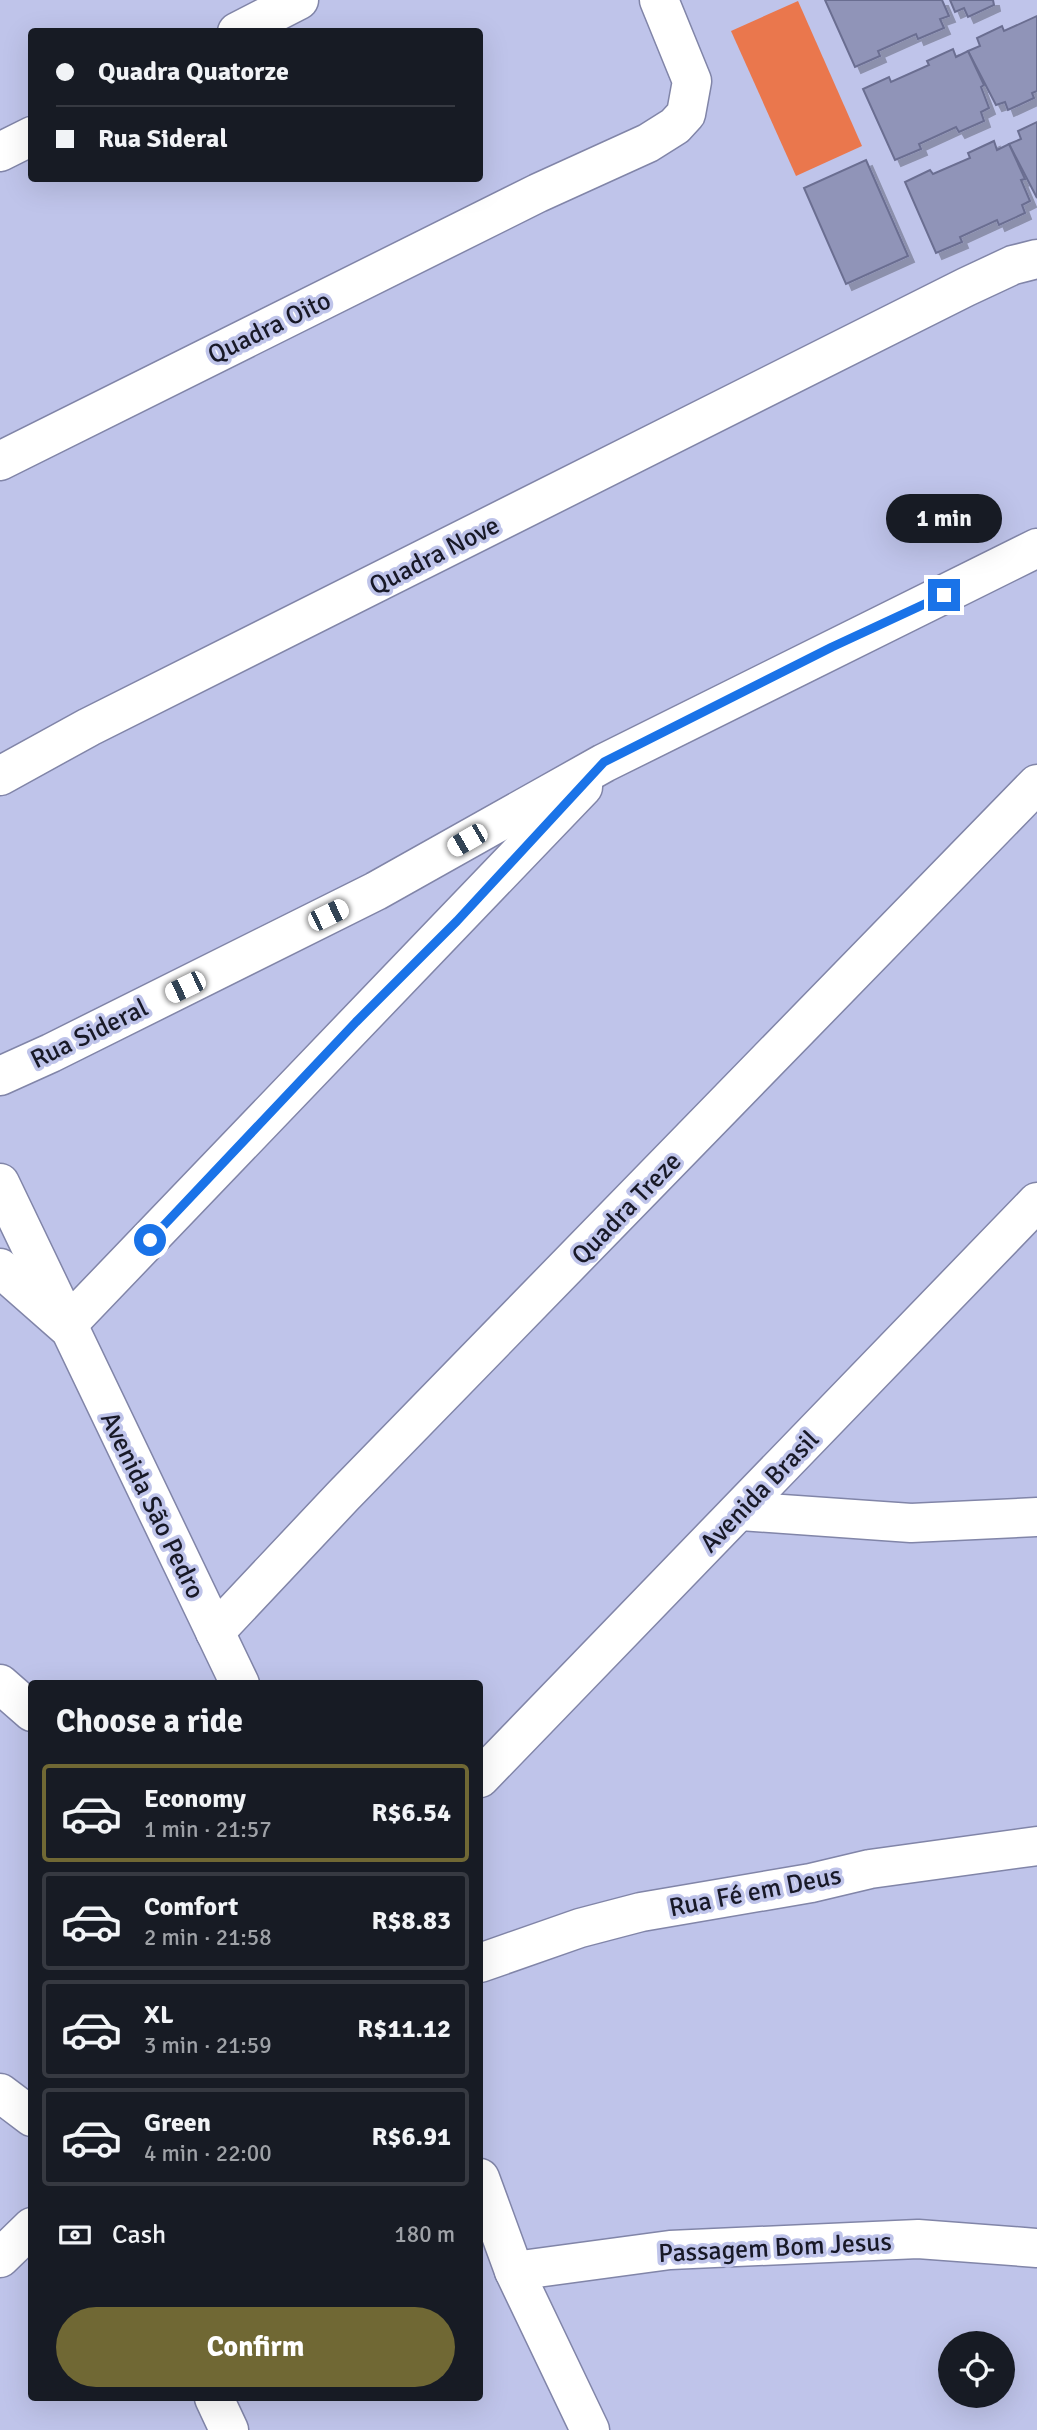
<!DOCTYPE html>
<meta charset="utf-8">
<style>
:root{--surface:#171b24;--page:#20242c;--text:#f1f3f6;--muted:#9ea1a6;--line:#363941;--accent:#706834}
body{margin:0;font-family:Signika,sans-serif;background:var(--page);color:var(--text);height:100vh;display:flex;flex-direction:column;font-size:26px;white-space:nowrap}
*{box-sizing:border-box;margin:0}
p{font-size:23px;color:var(--muted)}
.icon{flex:none;width:38px;height:38px;fill:none;stroke:currentColor;stroke-width:2;stroke-linecap:round;stroke-linejoin:round}
.map{position:relative;flex:1;overflow:hidden}
.drawer{position:absolute;left:28px;top:1680px;width:455px;height:721px;display:flex;flex-direction:column;background:var(--surface);border-radius:7px;box-shadow:0 7px 28px #0002}
.drawer>*{flex:none}
.guide{position:absolute;left:28px;top:28px;width:455px;height:154px;border-radius:7px;box-shadow:0 7px 28px #0002;display:grid;align-content:center;height:154px;padding:0 28px;background:var(--surface)}
.buttons{position:absolute;left:938px;top:2331px;display:grid;gap:14px}
.buttons a{display:grid;place-items:center;width:77px;height:77px;border-radius:50%;background:var(--surface);box-shadow:0 7px 28px #0002;font-size:35px}
.end{position:absolute;width:32px;height:32px;margin:-16px;border:9px solid #1a73e8;background:#fff;box-shadow:0 0 0 4px #fff}
.from{border-radius:50%}
.bubble{position:absolute;height:49px;border-radius:24px;background:var(--surface);box-shadow:0 7px 28px #0002;font-size:23px;font-weight:700;line-height:49px;text-align:center}
.car{position:absolute;width:21px;height:42px;margin:-21px -10px;border-radius:9px;box-shadow:0 0 5px 2px #0007;background:linear-gradient(#fff 24%,#345 0 40%,#fff 0 76%,#345 0 86%,#fff 0)}
.guide b{display:flex;align-items:center;gap:24px;height:66px;font-size:26px}
.guide b+b{border-top:2px solid var(--line)}
.guide i{width:18px;height:18px;background:var(--text)}
ul{padding:0;list-style:none}
li{display:flex;align-items:center;gap:21px;height:98px;margin:0 14px 10px;padding:0 14px;border:4px solid var(--line);border-radius:7px}
li div{flex:1}
li b{display:block;font-size:26px}
li em{font-style:normal;font-weight:700}
li.selected{border-color:var(--accent)}
li>.icon{width:63px;height:63px;stroke-width:1.5}
h2{padding:0 28px;font-size:32px;line-height:84px}
.pay{display:flex;align-items:center;gap:18px;height:77px;padding:0 28px;font-size:26px}
.pay p{margin-inline-start:auto}
.cta{display:flex;gap:14px;margin-top:auto;padding:14px 28px}
.cta a{flex:1;height:80px;border-radius:42px;background:var(--accent);color:#fff;font-size:28px;font-weight:700;line-height:80px;text-align:center}
.map>svg:first-child{display:block}
.pitch{fill:#ea774d}
.building{fill:#9094b8;stroke:#6b6e91;stroke-width:2;filter:url(#shadow)}
.lines{fill:none;stroke-linecap:round;stroke-linejoin:round}
.street-casing{stroke:#8185a8;stroke-width:41}
.secondary-casing{stroke:#8185a8;stroke-width:41}
.street{stroke:#fff;stroke-width:38}
.secondary{stroke:#fff;stroke-width:38}
.route{stroke:#1a73e8;stroke-width:9}
.labels{text-anchor:middle;stroke-width:7;stroke-linejoin:round;paint-order:stroke}
.street-label{font-size:26px;fill:#181927;stroke:#bfc4ea}
</style>
<div class="map">
<svg width="1037" height="2430" viewBox="0 0 1037 2430">
<defs>
<filter id="shadow"><feDropShadow dx="6" dy="6" stdDeviation="0" flood-color="#0004"/></filter>
</defs>
<rect width="100%" height="100%" fill="#bfc4ea"/>
<path class="pitch" d="M798,1L862,146L796,176L731,31Z"/>
<g class="building">
<path d="M825,0H942L949,16L940,19L944,28L918,39L916,34L878,51L880,56L855,67Z"/>
<path d="M950,0H993L994,5L968,17L964,8L955,12Z"/>
<path d="M1037,16V91L1032,93L1034,98L1008,110L1005,102L996,105L968,51L980,46L977,38L1002,26L1004,31Z"/>
<path d="M953,49L956,57L968,51L984,85L981,87L989,108L981,112L984,121L959,132L956,127L919,144L921,149L895,160L863,89L889,77L891,82L929,65L927,61Z"/>
<path d="M1037,122V198L1009,144L1021,139L1018,131Z"/>
<path d="M994,141L997,150L1009,144L1025,179L1021,180L1030,201L1022,205L1025,213L999,225L997,220L960,237L962,242L936,253L905,182L930,170L933,174L970,158L968,153Z"/>
<path d="M866,160L908,256L846,284L804,188Z"/>
</g>
<g class="lines">
<defs>
<g id="street">
<path d="M237,32L299,0"/>
<path d="M0,152L32,136"/>
<path d="M0,461L538,193L648,143L675,126L686,114L692,81L659,0"/>
<path d="M0,776L89,727L966,287L1013,265L1037,259"/>
<path d="M0,1076L51,1053L376,891L604,763L1037,548"/>
<path d="M0,1268L66,1326L583,787"/>
<path d="M741,1511L911,1523L1037,1517"/>
<path d="M215,1632L343,1496L1037,784"/>
<path d="M0,1684L32,1712"/>
<path d="M480,1963L580,1928L641,1912L811,1883L870,1869L1037,1846"/>
<path d="M0,2093L32,2117"/>
<path d="M480,2178L514,2271L590,2430"/>
<path d="M514,2271L670,2250L918,2239L1037,2248"/>
<path d="M214,2398L229,2430"/>
</g>
<g id="secondary">
<path d="M0,1183L240,1684"/>
<path d="M480,1778L1037,1202"/>
<path d="M0,2258L32,2227"/>
</g>
</defs>
<use href="#street" class="street-casing"/>
<use href="#secondary" class="secondary-casing"/>
<use href="#street" class="street"/>
<use href="#secondary" class="secondary"/>
</g>
<g class="lines">
<path class="route" d="M150,1240L356,1022L457,921L604,762L832,647L944,595"/>
</g>
<g class="labels">
<g class="street-label">
<text transform="translate(269 327) rotate(-26)" y="9">Quadra Oito</text>
<text transform="translate(434 555) rotate(-27)" y="9">Quadra Nove</text>
<text transform="translate(89 1033) rotate(-26)" y="9">Rua Sideral</text>
<text transform="translate(626 1208) rotate(-46)" y="9">Quadra Treze</text>
<text transform="translate(759 1491) rotate(-46)" y="9">Avenida Brasil</text>
<text transform="translate(153 1505) rotate(64)" y="9">Avenida São Pedro</text>
<text transform="translate(755 1891) rotate(-11)" y="9">Rua Fé em Deus</text>
<text transform="translate(775 2247) rotate(-3)" y="9">Passagem Bom Jesus</text>
</g>
</g>
</svg>
<div class="buttons">
<a><svg class="icon" aria-label="locate" viewBox="0 0 24 24"><circle cx="12" cy="12" r="6"/><path d="M12 2v4M12 18v4M2 12h4M18 12h4"/></svg></a>
</div>
<i class="end from" style="left:150px;top:1240px"></i>
<i class="end" style="left:944px;top:595px"></i>
<div class="bubble" style="left:886px;top:494px;width:116px">1 min</div>
<i class="car" style="left:467px;top:840px;rotate:240deg"></i>
<i class="car" style="left:328px;top:915px;rotate:64deg"></i>
<i class="car" style="left:185px;top:987px;rotate:244deg"></i>
<div class="guide">
<b><i class="from"></i>Quadra Quatorze</b>
<b><i></i>Rua Sideral</b>
</div>
<section class="drawer">
<h2>Choose a ride</h2>
<ul>
<li class="selected"><svg class="icon" aria-label="car" viewBox="0 0 24 24"><path d="M5 17H2v-5l4-1 3-4h7l3 4 3 1v5h-3M9 17h6M6 11h13"/><circle cx="7" cy="17" r="2"/><circle cx="17" cy="17" r="2"/></svg><div><b>Economy</b><p>1 min · 21:57</p></div><em>R$6.54</em></li>
<li><svg class="icon" aria-label="car" viewBox="0 0 24 24"><path d="M5 17H2v-5l4-1 3-4h7l3 4 3 1v5h-3M9 17h6M6 11h13"/><circle cx="7" cy="17" r="2"/><circle cx="17" cy="17" r="2"/></svg><div><b>Comfort</b><p>2 min · 21:58</p></div><em>R$8.83</em></li>
<li><svg class="icon" aria-label="car" viewBox="0 0 24 24"><path d="M5 17H2v-5l4-1 3-4h7l3 4 3 1v5h-3M9 17h6M6 11h13"/><circle cx="7" cy="17" r="2"/><circle cx="17" cy="17" r="2"/></svg><div><b>XL</b><p>3 min · 21:59</p></div><em>R$11.12</em></li>
<li><svg class="icon" aria-label="car" viewBox="0 0 24 24"><path d="M5 17H2v-5l4-1 3-4h7l3 4 3 1v5h-3M9 17h6M6 11h13"/><circle cx="7" cy="17" r="2"/><circle cx="17" cy="17" r="2"/></svg><div><b>Green</b><p>4 min · 22:00</p></div><em>R$6.91</em></li>
</ul>
<div class="pay"><svg class="icon" aria-label="cash" viewBox="0 0 24 24"><path d="M3 7h18v10H3z"/><circle cx="12" cy="12" r="2"/></svg>Cash<p>180 m</p></div>
<div class="cta"><a>Confirm</a></div>
</section>
</div>
